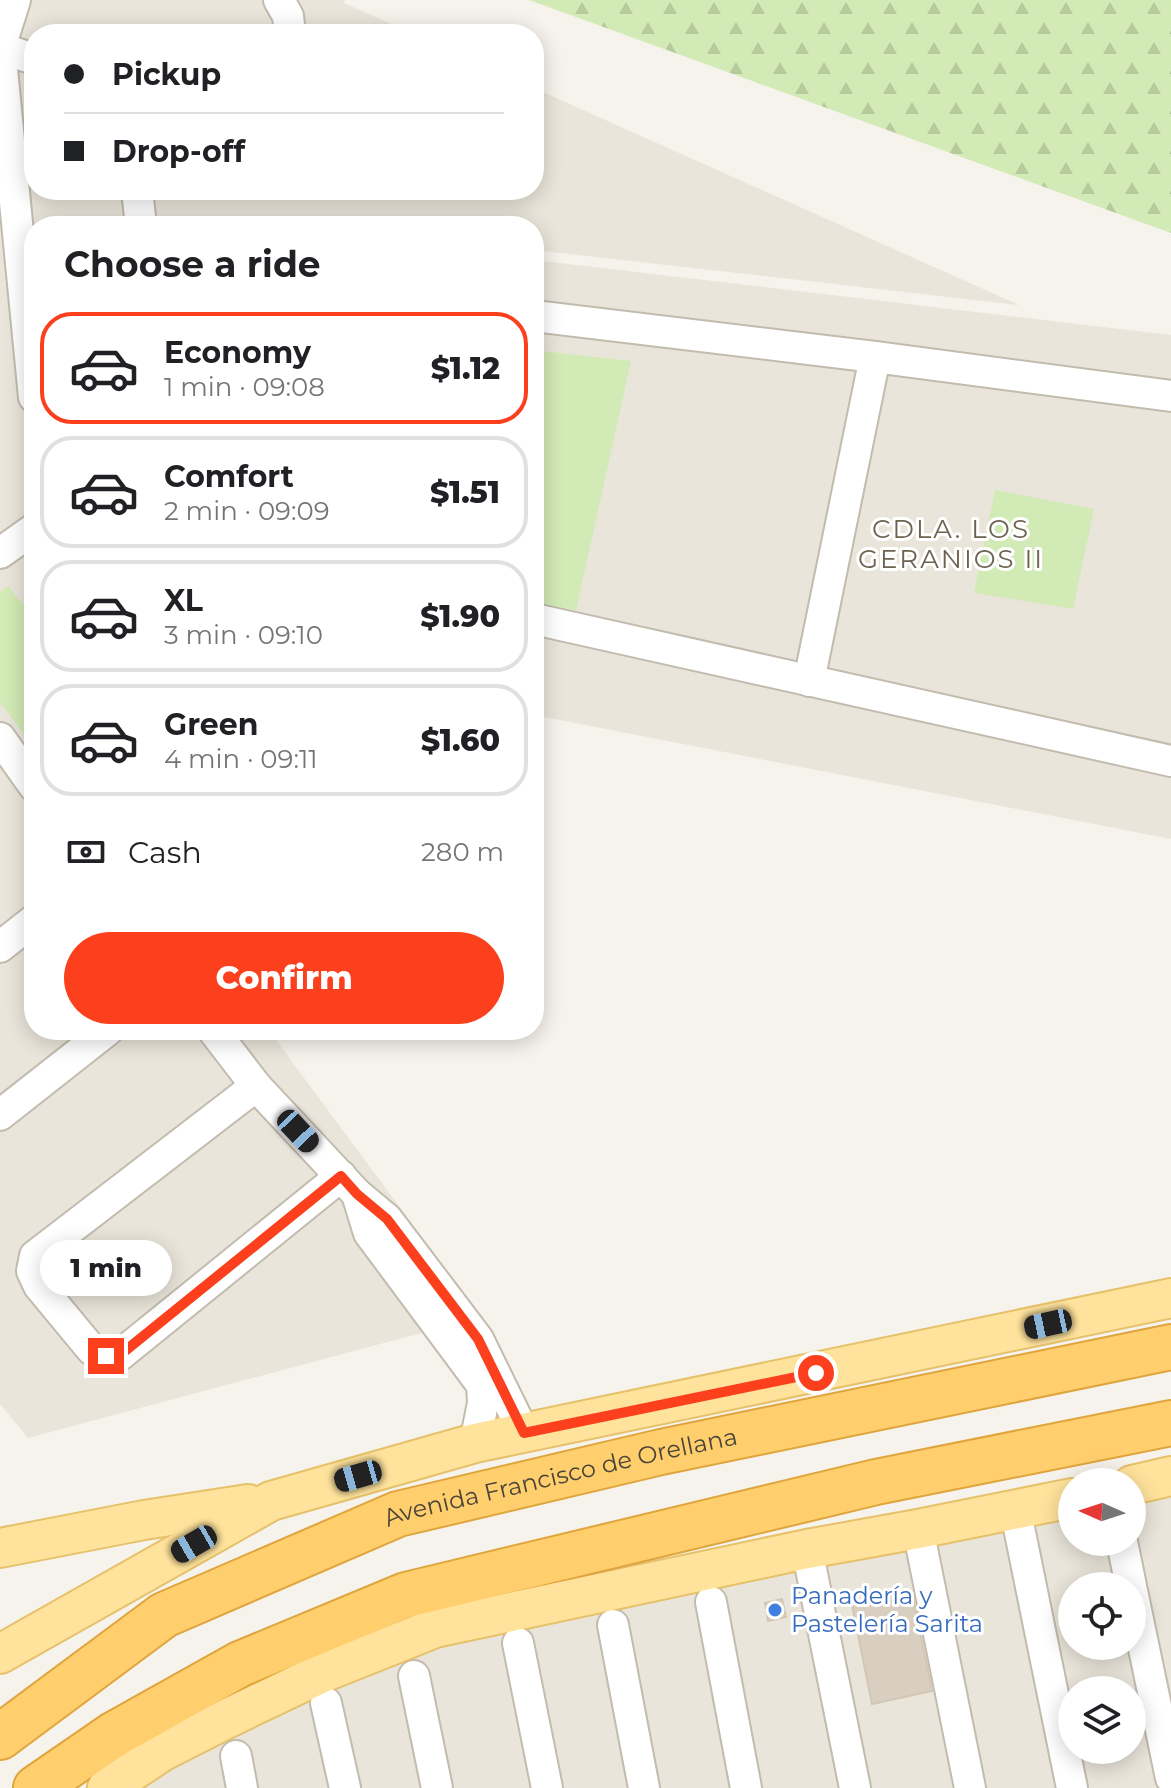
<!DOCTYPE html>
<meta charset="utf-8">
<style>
:root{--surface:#fff;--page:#f2f2f2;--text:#202124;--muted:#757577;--line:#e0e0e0;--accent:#fc3f1d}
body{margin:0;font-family:Montserrat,sans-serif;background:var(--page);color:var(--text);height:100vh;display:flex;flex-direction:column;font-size:30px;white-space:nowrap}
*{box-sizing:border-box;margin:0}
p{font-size:26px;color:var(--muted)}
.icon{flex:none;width:44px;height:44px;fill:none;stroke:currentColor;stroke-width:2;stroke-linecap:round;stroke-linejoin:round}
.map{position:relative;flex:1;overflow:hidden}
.side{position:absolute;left:24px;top:216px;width:520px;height:824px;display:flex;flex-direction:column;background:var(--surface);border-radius:32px;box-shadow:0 4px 20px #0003}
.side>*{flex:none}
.guide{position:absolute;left:24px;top:24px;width:520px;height:176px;border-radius:32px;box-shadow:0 4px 20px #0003;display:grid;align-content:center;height:176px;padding:0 40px;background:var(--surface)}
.needle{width:52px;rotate:273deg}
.buttons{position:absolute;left:1058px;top:1468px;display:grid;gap:16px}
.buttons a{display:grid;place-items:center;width:88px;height:88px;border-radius:50%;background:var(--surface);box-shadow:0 4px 20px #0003;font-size:40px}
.end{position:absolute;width:36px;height:36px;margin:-18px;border:10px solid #fc3f1d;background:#fff;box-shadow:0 0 0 4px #fff}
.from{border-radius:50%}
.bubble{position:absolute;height:56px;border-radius:28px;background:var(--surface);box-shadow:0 4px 20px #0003;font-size:26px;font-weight:800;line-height:56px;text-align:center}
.car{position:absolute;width:24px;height:48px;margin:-24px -12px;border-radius:10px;box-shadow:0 0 6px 2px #0007;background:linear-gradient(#222 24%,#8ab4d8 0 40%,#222 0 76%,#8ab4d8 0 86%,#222 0)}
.guide b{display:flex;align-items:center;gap:28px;height:76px;font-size:30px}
.guide b+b{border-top:2px solid var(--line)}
.guide i{width:20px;height:20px;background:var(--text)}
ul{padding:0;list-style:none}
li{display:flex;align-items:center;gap:24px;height:112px;margin:0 16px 12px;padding:0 24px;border:4px solid var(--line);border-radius:32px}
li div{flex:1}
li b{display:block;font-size:30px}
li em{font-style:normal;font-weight:800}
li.current{border-color:var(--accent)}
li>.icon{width:72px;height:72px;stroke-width:1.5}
h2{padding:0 40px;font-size:36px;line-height:96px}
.pay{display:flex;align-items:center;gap:20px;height:88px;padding:0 40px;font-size:30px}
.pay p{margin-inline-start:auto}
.action{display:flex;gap:16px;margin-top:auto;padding:16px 40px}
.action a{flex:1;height:92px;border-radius:48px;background:var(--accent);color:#fff;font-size:32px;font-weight:800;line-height:92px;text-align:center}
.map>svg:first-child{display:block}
.residential{fill:#eae5da;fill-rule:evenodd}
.forest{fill:url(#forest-firs)}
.park{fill:#d2eab5}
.building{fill:#d8cfc1;stroke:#d3c7b4;stroke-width:2}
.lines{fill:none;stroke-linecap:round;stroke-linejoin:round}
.minor-casing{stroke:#c2bbae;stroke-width:34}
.major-casing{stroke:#e6c16a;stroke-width:42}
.highway-casing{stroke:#e0a43c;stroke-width:48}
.minor{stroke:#fff;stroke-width:30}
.major{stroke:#ffe39c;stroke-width:38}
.highway{stroke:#ffcf6e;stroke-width:44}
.route{stroke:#fc3f1d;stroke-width:10}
.shop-dot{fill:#3f7fe0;stroke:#fff;stroke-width:3}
.labels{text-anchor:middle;stroke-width:6;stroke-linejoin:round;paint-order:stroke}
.street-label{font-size:24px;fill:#4b4439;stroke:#fff}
.shop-label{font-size:24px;fill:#366cbe;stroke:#fff;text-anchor:start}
.neighbourhood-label{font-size:26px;letter-spacing:2px;fill:#6e6250;stroke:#fff}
</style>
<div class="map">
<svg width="1171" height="1788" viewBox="0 0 1171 1788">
<defs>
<pattern id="forest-firs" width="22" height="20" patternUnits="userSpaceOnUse" patternTransform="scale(2)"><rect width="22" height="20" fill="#d2eab5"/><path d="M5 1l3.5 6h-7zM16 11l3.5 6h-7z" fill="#b6ca9c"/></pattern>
</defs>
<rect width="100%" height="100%" fill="#f6f3ec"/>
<g class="residential">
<path d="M0,0H345L344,3L414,34H34V190H534V88L1019,305L534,250V226H34V1030H290L276,1040L481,1317L28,1438L0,1404Z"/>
<path d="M534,260L1171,335V839L534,715Z"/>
<path d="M1171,1470V1788H116L320,1667L1072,1491V1542H1132V1482ZM1072,1586H1132V1646H1072ZM1072,1690H1132V1750H1072Z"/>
</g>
<path class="forest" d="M529,0H1171V233Z"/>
<g class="park">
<path d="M534,350L631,361L576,610L534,604Z"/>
<path d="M995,490L1094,509L1073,609L974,593Z"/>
<path d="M8,586L34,618V729L25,736L0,702V592Z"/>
</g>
<g class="building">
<path d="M912,1592L932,1691L872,1704L852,1605Z"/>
<path d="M782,1599L786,1617L768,1621L765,1603Z"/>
</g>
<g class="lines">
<defs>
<g id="minor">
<path d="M15,0L0,48L34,397"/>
<path d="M279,0L288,16L290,34"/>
<path d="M0,48L34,59"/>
<path d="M137,190L141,226"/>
<path d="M534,316L875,357L1171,396"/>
<path d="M0,553L34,529"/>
<path d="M534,619L1171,761"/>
<path d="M809,681L875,357"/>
<path d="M0,738L34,786"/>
<path d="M0,947L34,920"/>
<path d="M213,1030L256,1086L357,1194L387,1219L478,1339L524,1433"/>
<path d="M256,1086L35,1256L32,1271L39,1286L92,1350L106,1356L120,1355L341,1176"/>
<path d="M0,1115L108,1030"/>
<path d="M357,1194L369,1233L482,1385L483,1403L475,1443"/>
<path d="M1015,1508L1072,1788"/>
<path d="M918,1529L970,1788"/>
<path d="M1122,1542L1131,1586"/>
<path d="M807,1549L855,1788"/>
<path d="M1132,1591L1171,1778"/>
<path d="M711,1602L746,1788"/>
<path d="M613,1625L644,1788"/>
<path d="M518,1643L547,1788"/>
<path d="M414,1676L437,1788"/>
<path d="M326,1703L345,1788"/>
<path d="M236,1756L242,1788"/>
</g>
<g id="major">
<path d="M1132,1485L1171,1476"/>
<path d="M0,1548L144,1520L248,1504"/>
<path d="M0,1654L271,1501L475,1443L1171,1298"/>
<path d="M107,1788L163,1751L228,1718L322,1673L435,1628L807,1549L918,1529L1072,1498"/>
</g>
<g id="highway">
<path id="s1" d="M0,1737L164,1615L398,1514L661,1452L1171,1347"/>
<path d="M36,1788L113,1735L240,1664L406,1595L876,1482L1171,1423"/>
</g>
</defs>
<use href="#minor" class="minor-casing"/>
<use href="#major" class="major-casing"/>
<use href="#highway" class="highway-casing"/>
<use href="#minor" class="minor"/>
<use href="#major" class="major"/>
<use href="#highway" class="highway"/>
</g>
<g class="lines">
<path class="route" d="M106,1356L120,1355L341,1176L357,1194L387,1219L478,1339L524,1433L816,1373"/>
</g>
<circle class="shop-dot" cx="775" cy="1610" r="8"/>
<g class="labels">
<g class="street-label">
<text dy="8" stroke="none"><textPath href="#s1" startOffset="626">Avenida Francisco de Orellana</textPath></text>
</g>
<g class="shop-label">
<text x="791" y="1604">Panadería y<tspan x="791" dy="28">Pastelería Sarita</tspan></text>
</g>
<g class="neighbourhood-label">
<text x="951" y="538">CDLA. LOS<tspan x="951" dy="30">GERANIOS II</tspan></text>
</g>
</g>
</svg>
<div class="buttons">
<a><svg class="needle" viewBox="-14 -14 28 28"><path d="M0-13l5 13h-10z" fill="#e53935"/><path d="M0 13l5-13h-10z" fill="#757577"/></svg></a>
<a><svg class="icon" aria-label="locate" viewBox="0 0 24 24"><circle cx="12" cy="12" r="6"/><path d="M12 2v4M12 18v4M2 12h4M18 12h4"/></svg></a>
<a><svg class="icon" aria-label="layers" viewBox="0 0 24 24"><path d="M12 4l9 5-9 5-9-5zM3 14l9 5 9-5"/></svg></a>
</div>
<i class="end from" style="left:816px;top:1373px"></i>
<i class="end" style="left:106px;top:1356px"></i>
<div class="bubble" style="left:40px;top:1240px;width:132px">1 min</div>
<i class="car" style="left:298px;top:1131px;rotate:137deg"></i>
<i class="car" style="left:1048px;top:1324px;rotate:258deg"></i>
<i class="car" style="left:358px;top:1476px;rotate:254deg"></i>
<i class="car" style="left:194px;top:1544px;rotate:240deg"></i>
<div class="guide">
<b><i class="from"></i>Pickup</b>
<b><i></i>Drop-off</b>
</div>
<section class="side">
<h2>Choose a ride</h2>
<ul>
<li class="current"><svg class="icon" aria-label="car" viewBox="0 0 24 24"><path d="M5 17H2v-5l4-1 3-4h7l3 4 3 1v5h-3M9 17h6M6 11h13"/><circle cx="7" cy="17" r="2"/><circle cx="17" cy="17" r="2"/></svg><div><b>Economy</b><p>1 min · 09:08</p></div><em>$1.12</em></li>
<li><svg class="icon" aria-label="car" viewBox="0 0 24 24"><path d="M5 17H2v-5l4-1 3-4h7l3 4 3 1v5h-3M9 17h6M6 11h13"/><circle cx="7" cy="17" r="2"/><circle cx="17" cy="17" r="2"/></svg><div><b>Comfort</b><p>2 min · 09:09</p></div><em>$1.51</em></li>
<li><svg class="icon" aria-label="car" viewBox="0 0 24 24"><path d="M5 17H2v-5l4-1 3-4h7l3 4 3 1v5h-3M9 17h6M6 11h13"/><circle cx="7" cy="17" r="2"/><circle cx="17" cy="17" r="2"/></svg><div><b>XL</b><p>3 min · 09:10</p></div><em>$1.90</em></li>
<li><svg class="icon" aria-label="car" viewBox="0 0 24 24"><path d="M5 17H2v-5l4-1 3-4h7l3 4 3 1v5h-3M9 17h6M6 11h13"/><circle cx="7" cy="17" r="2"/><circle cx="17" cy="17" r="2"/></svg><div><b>Green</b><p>4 min · 09:11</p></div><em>$1.60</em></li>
</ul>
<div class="pay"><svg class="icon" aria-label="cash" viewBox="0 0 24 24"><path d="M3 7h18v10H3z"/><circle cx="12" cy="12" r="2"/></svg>Cash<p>280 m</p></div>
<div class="action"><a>Confirm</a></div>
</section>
</div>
